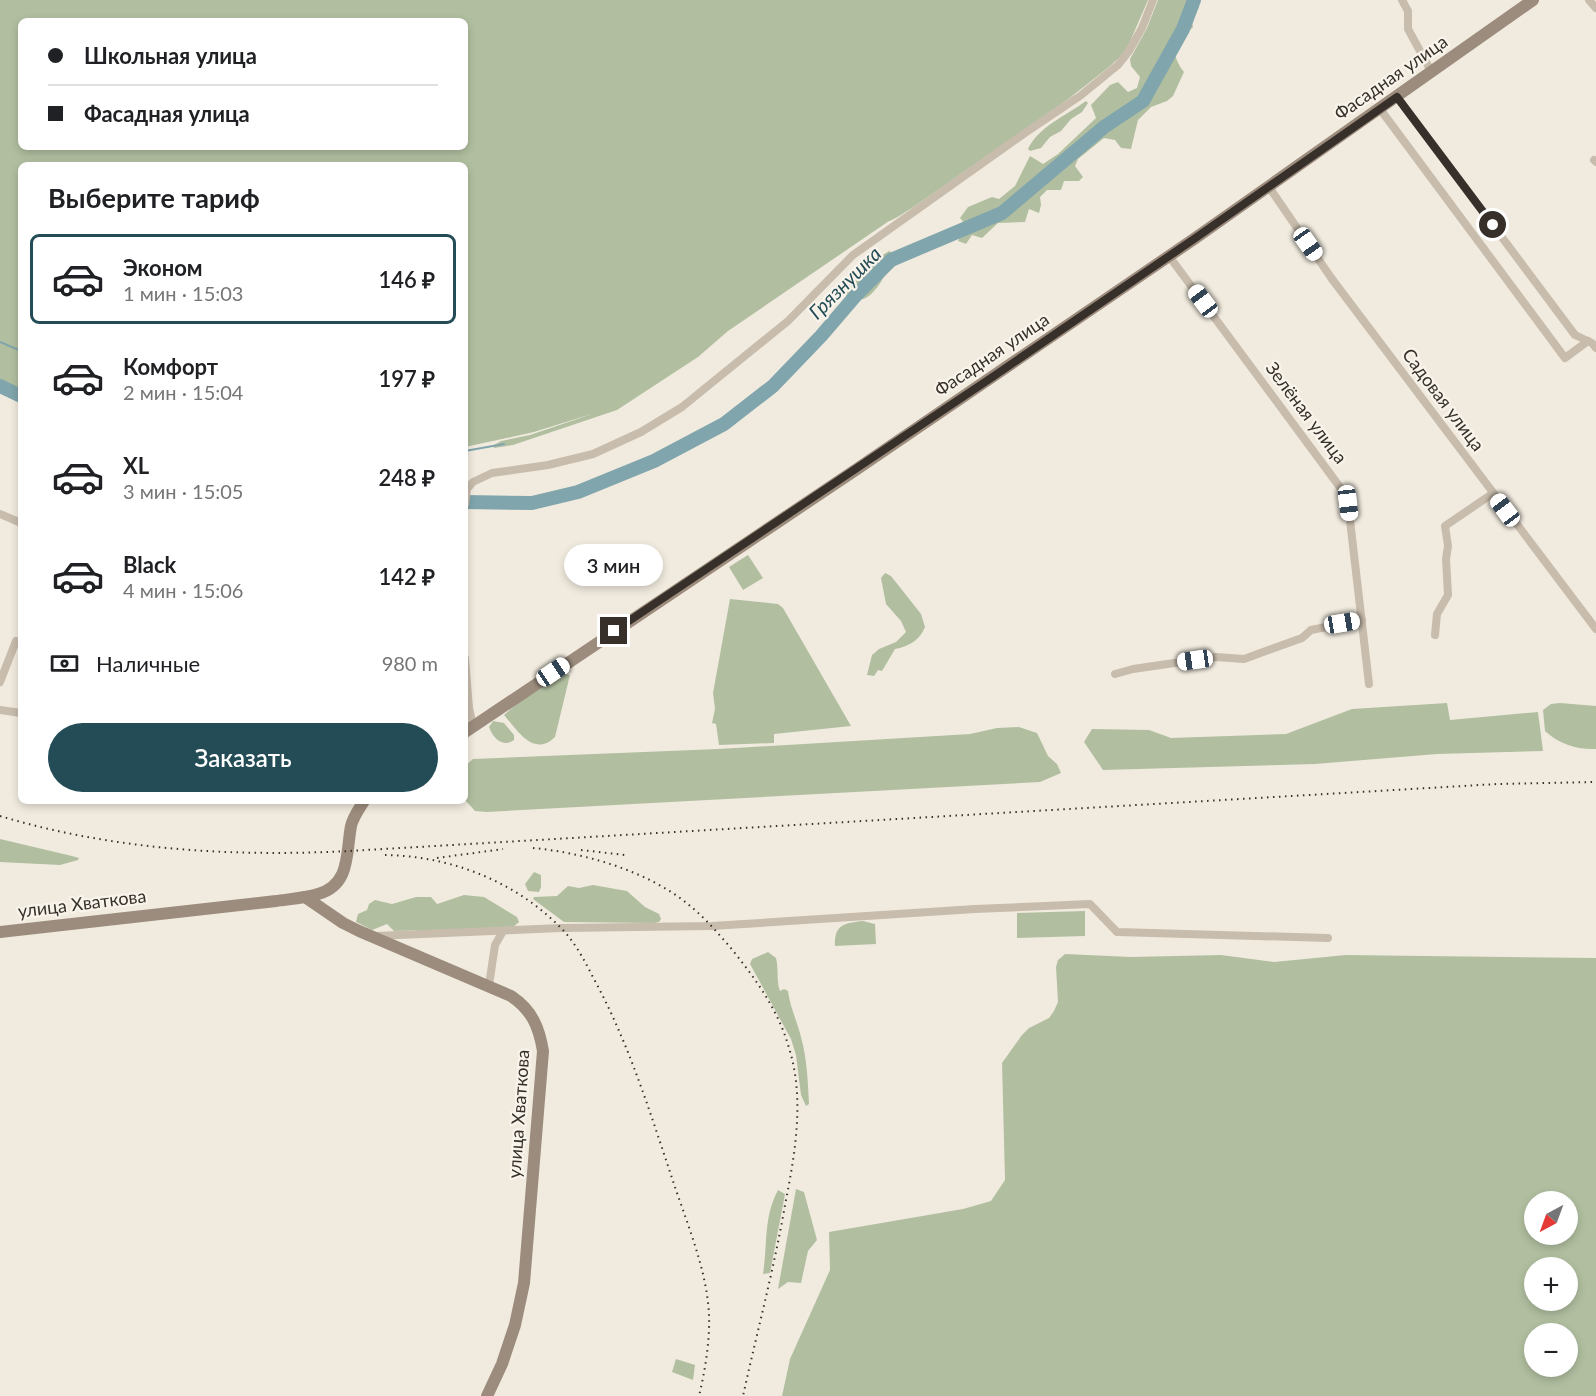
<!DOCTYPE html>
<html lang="ru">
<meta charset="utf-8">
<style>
:root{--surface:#fff;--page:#f6f6f6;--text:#202124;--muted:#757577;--line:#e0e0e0;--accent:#234c56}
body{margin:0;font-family:Lato,sans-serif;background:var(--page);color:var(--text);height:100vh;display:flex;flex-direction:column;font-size:22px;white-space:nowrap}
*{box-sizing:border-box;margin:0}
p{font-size:20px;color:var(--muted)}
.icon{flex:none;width:33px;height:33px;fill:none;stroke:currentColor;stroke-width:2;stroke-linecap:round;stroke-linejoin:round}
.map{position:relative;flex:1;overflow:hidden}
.sheet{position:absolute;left:18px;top:162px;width:450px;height:642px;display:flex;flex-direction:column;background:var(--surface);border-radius:9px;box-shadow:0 3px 9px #0003}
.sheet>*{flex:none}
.top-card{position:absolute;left:18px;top:18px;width:450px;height:132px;border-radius:9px;box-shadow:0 3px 9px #0003;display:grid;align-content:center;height:132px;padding:0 30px;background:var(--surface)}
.needle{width:39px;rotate:221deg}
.controls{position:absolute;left:1524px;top:1191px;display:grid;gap:12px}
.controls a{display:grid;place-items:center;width:54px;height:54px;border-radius:50%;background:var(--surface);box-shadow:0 3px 9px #0003;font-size:30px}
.end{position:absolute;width:27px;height:27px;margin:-14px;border:8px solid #37302a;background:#fff;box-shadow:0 0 0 3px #fff}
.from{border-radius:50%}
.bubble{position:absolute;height:42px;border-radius:21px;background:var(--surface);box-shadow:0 3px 9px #0003;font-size:20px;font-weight:600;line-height:42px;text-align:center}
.car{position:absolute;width:18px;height:36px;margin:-18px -9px;border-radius:8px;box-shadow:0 0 4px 2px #0007;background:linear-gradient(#fff 24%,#345 0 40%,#fff 0 76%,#345 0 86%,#fff 0)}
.top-card b{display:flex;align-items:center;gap:21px;height:57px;font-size:22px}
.top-card b+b{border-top:2px solid var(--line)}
.top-card i{width:15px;height:15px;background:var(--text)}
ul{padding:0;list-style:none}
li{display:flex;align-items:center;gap:18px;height:90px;margin:0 12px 9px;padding:0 18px;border:3px solid transparent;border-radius:9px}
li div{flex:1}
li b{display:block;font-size:22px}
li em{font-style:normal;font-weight:600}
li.selected{border-color:var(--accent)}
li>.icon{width:54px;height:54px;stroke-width:1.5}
h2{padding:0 30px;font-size:27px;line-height:72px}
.pay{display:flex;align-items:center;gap:15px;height:66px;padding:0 30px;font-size:22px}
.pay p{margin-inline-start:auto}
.cta{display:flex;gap:12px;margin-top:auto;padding:12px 30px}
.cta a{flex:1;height:69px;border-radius:36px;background:var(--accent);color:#fff;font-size:24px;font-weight:600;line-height:69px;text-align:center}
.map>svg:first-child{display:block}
.green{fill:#b1bfa0;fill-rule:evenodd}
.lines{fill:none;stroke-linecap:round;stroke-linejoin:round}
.stream{stroke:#80a5ac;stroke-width:2}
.river{stroke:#80a5ac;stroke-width:14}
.street{stroke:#c8bcac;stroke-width:8}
.secondary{stroke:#9c8c7d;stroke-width:12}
.rail{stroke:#37302a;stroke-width:2;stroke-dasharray:1.5 4.5;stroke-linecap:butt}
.route{stroke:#37302a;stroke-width:8}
.labels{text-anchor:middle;stroke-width:4.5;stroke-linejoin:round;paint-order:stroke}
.street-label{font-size:18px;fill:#37302a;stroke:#f9f4eb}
.water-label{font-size:20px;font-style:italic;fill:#234c56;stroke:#f9f4eb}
</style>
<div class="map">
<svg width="1596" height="1396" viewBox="0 0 1596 1396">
<rect width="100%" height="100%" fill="#f1ebdf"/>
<g class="green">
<path d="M0,0H1148L1129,44L1122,55L1109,67L1067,100L912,208C907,211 892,221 889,221L728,331L698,357L617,410L513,445L494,448V445L501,441L530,435L595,413L534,432L465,447V165H21V392L0,383ZM21,21H465V147H21Z"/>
<path d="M1158,0H1198L1196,3L1199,8C1192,13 1191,18 1193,27L1190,30H1184C1174,47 1171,55 1184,72L1173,96L1167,101L1151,107L1138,120L1131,149L1121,148L1115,140L1104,138L1078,159L1075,166L1083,177L1079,181H1064L1061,190H1047L1040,197L1041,205L1039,213L1029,209L1025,222L998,223L982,238L972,235L966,244L958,241L966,225L960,218L968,207L992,197L999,199L1015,186L1030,156L1043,164L1058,154L1096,118L1091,105L1110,85L1118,82L1128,92L1137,88L1140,77L1131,66L1130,59L1147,28Z"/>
<path d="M1086,101L1088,103L1082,112L1071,119L1061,131L1050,137L1041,148L1030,151L1028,149C1038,127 1067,115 1086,101Z"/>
<path d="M889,251L895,254C888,268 876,301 857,300C850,300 843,293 836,289V287L846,280L853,277L861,269Z"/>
<path d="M748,555L763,578L743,590L729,567Z"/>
<path d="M885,573L891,576L921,614L925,627C920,640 908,647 895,649L882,671L878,670L874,676L867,675L872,655L879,649L896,642L906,632L901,621L886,604L881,578Z"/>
<path d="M730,599L778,604L783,608L851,726L774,734V743L719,745L716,724L712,723L715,709L713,693Z"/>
<path d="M563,674L570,675L555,737C534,758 517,730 504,715L519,702Z"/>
<path d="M1447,703L1450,720L1538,712L1543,751L1437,754L1315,764L1103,770L1084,742L1092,729L1149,730L1171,738L1286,734L1352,709Z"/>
<path d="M1560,703L1596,706V749C1577,750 1559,744 1545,731L1543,710L1551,704Z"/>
<path d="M493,721L504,723L514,735V740C502,748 493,738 489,727Z"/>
<path d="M1019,727L1037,733L1048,756L1057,764L1061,773L1040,782L487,812L475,811L465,800V766L473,759L718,749L970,734L997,728Z"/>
<path d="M0,839L72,856L79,858L78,860L60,865L0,862Z"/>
<path d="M534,872L541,875V887L539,892L528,891L525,884Z"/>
<path d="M593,885L627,891L645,907L659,914L661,919L659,922L654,923L564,922L533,899L534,897L557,896L568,886L579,888Z"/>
<path d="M464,895L484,897L517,917L519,922L512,928L394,931L387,924L372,930L356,922L358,914L367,910L369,904L375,900L392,904L416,897H431L437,904Z"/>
<path d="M1085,911V936L1017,938V913Z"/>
<path d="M863,921L875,924L876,944L835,946C834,924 845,923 863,921Z"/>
<path d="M768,952L776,958C779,969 776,980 780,991L784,989L788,991C790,1007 797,1021 801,1037C807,1059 808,1082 809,1104L806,1106L801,1095L796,1055L791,1039L750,964L752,959Z"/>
<path d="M1065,954L1131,957L1221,955L1274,962L1346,955L1596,958V1396H782L790,1359L830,1270L829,1232L963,1209L991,1201L1005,1180L1002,1063L1022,1035L1029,1028L1049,1018L1054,1011L1058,1002L1056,967L1058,960ZM1534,1202H1568V1234H1534ZM1534,1268H1568V1300H1534ZM1534,1334H1568V1366H1534Z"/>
<path d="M796,1189L804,1192L817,1240L808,1251L801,1283L788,1282L778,1289Z"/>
<path d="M778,1190L785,1194L770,1273L763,1274C768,1243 763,1219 778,1190Z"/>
<path d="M676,1359L695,1365L693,1380L672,1372Z"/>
</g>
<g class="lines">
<g class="stream">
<path d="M0,342L21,351"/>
<path d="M465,451L504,444"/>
</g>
<g class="river">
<path d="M0,386L21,396"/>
<path d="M465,502L532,503L578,492L654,461L724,424L773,386L821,336L857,294L891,260L1002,213L1104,127L1143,101L1183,29L1194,0"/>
</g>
<g class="street">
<path d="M1402,0L1408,11V29L1431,71"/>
<path d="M1589,0L1596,8"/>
<path d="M1397,97L1575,335L1592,343L1596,348"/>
<path d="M1380,109L1565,358L1588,341"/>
<path d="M1594,160L1596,162"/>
<path d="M1269,187L1332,279L1596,629"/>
<path d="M1169,256L1345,494L1348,503L1369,684"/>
<path d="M465,504L467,489L473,482L492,473L548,465L593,454L641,432L682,407L788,321L853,255L1025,133L1080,96L1118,65L1129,51L1142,28L1153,0"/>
<path d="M0,514L21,523"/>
<path d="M1435,635L1437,614L1448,595L1446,559L1448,546L1445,526L1492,494"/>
<path d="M465,658L469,708L473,726"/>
<path d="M1115,674L1133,669L1216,657L1244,659L1302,638L1311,630L1362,620"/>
<path d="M0,682L16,641"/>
<path d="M0,710L21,713"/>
<path d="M375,936L561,928L712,926L975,909L1090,904L1117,932L1328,938"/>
<path d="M489,985L495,945L503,931"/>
</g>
<g class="secondary">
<path d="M465,732L857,469L1194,239L1533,0"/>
<path d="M305,897L343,923L359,931L511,996C532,1010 539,1027 543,1051L524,1283L515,1325L502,1364L487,1396"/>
<path d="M0,932L276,901C290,899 305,898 318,894C351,885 346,852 351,826C353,817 359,809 364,801"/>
</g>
<g class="rail">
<path d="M0,816C113,850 231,857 349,851L1497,784L1596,782"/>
<path d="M533,848C585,853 648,871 689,905C704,917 717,932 730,947C755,978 778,1009 789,1048C805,1099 795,1154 785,1205C774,1269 757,1332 743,1396"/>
<path d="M581,850L625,855"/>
<path d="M385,855C450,856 515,881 561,928C576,943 585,962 595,981C628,1042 649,1109 671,1175C685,1219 707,1268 709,1315C710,1341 705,1371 699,1396"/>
<path d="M437,858L503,849"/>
</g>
</g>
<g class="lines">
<path class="route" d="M614,631L991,378L1194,239L1397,97L1493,225"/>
</g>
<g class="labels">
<g class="street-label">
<text transform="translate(1391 78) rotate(-35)" y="6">Фасадная улица</text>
<text transform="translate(992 355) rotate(-34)" y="6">Фасадная улица</text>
<text transform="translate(1443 400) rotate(53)" y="6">Садовая улица</text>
<text transform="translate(1306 413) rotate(53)" y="6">Зелёная улица</text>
<text transform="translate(82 904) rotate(-7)" y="6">улица Хваткова</text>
<text transform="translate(519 1114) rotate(-86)" y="6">улица Хваткова</text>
</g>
<g class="water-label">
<text transform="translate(845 283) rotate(-45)" y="7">Грязнушка</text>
</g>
</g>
</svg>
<div class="controls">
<a><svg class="needle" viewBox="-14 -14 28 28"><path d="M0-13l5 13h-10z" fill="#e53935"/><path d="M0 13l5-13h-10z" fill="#757577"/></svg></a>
<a>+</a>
<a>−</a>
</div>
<i class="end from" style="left:1493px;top:225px"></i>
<i class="end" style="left:614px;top:631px"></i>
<div class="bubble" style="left:564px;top:544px;width:99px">3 мин</div>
<i class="car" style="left:1308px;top:244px;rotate:145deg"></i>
<i class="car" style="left:1203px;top:301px;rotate:323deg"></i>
<i class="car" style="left:1348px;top:503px;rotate:173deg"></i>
<i class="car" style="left:1505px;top:510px;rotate:323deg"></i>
<i class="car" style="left:1342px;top:623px;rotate:81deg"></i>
<i class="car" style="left:1195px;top:660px;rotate:262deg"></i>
<i class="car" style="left:553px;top:672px;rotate:56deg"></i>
<div class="top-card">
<b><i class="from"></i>Школьная улица</b>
<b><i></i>Фасадная улица</b>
</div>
<section class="sheet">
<h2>Выберите тариф</h2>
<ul>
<li class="selected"><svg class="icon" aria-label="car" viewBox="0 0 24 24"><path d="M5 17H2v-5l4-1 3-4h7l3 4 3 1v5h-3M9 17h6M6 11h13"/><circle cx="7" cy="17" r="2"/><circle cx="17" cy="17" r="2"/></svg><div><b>Эконом</b><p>1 мин · 15:03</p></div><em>146 ₽</em></li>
<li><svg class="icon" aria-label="car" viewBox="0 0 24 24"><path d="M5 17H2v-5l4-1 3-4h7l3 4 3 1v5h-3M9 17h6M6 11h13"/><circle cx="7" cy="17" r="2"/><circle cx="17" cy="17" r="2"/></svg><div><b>Комфорт</b><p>2 мин · 15:04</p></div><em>197 ₽</em></li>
<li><svg class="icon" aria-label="car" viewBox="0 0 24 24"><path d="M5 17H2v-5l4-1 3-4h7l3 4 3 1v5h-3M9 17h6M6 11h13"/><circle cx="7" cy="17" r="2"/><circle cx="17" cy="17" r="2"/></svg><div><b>XL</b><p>3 мин · 15:05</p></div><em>248 ₽</em></li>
<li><svg class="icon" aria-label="car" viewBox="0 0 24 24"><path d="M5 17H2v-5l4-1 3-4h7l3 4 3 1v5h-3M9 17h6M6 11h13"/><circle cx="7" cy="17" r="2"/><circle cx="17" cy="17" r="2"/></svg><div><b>Black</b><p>4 мин · 15:06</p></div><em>142 ₽</em></li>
</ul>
<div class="pay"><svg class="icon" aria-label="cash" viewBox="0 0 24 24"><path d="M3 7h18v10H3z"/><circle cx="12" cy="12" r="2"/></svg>Наличные<p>980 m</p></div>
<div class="cta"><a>Заказать</a></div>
</section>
</div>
